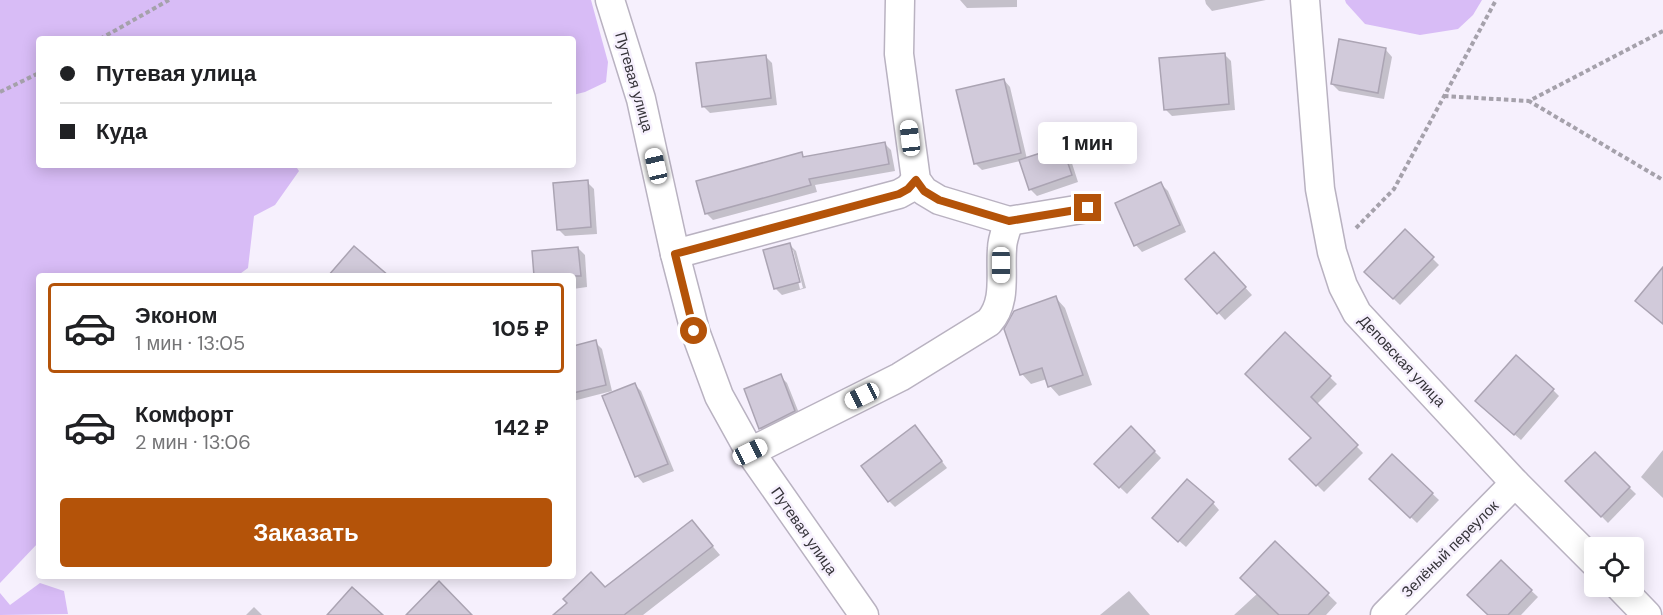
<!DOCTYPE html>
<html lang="ru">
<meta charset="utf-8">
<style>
:root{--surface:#fff;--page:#f6f6f6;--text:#202124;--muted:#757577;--line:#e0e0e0;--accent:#b45309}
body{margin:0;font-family:"DM Sans",sans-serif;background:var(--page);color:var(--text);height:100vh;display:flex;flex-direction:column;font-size:22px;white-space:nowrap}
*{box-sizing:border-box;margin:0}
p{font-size:20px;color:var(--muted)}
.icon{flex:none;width:33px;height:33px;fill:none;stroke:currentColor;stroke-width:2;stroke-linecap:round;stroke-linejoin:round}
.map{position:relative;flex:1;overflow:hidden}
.sheet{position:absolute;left:36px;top:273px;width:540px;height:306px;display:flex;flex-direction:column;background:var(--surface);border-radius:6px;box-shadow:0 3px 15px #0003}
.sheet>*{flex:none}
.hud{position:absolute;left:36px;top:36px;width:540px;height:132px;border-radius:6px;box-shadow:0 3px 15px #0003;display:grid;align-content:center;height:132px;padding:0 24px;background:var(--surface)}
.controls{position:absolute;left:1584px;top:537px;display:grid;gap:12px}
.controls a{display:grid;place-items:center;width:60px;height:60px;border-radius:6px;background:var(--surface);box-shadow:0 3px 15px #0003;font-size:30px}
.end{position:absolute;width:27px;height:27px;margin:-14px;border:8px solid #b45309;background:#fff;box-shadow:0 0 0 3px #fff}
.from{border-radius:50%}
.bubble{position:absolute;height:42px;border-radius:6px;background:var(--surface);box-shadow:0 3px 15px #0003;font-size:20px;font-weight:700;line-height:42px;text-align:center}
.car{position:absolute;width:18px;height:36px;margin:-18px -9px;border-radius:8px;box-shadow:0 0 4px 2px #0007;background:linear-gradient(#fff 24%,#345 0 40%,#fff 0 76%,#345 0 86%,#fff 0)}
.hud b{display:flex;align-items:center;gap:21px;height:57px;font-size:22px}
.hud b+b{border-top:2px solid var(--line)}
.hud i{width:15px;height:15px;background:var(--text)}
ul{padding:10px 0 0;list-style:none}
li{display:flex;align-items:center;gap:18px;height:90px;margin:0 12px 9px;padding:0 12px;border:3px solid transparent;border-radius:6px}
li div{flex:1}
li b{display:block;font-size:22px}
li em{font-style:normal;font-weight:700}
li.on{border-color:var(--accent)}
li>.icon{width:54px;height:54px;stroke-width:1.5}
.action{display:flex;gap:12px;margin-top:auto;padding:12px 24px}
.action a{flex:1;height:69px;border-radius:6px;background:var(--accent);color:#fff;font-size:24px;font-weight:700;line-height:69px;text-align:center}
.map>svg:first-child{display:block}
.green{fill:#d8bcf6}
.shadow{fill:#0003;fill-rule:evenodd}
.building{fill:#d1cada;stroke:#aba4b3;stroke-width:1.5}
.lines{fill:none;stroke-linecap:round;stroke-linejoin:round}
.minor-casing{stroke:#b9b2c1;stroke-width:31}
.path{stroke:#a5a1ab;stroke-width:4;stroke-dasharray:4.5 3;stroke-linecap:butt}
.minor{stroke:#fff;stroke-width:28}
.route{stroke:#b45309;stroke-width:8}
.labels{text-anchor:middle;stroke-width:5;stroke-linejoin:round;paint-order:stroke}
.street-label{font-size:15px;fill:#353339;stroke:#f6f0fd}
</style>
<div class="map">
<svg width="1663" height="615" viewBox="0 0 1663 615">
<rect width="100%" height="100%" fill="#f6f0fd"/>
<g class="green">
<path d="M0,0H591L608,62L606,82L585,92L573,95V39H39V165H295L299,171L275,205L254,216L248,268L237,276H39V542L0,583Z"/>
<path d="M1345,0H1482L1473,15L1458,29L1420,35L1365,24L1346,3Z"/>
<path d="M40,583L64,591L68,614L0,615V593L10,605Z"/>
</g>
<g class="shadow">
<path d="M960,0H1017V7L967,8Z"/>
<path d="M1205,0H1266L1212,11L1206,4Z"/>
<path d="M1340,41L1386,50L1392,57L1384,99L1339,91L1332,84Z"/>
<path d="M1224,54L1231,61L1235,110L1172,116L1165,109Z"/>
<path d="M765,56L772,63L777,105L710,113L703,106Z"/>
<path d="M1004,80L1010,87L1027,159L1062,147L1069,154L1078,182L1037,196L1030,189L1020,161L982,170L975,163Z"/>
<path d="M884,143L891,150L895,171L815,185L817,192L713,220L707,214L801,154L805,158Z"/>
<path d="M587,182L594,189L597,234L565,236L558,229Z"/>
<path d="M1161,184L1168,191L1186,232L1142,252L1136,245Z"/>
<path d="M1405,231L1439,265L1400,305L1366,272Z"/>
<path d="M789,244L796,251L806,288L782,295L775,288ZM790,250H793L803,288L800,289Z"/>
<path d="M578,248L585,255L587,287L573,289V276H535Z"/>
<path d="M1220,260L1252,295L1225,320L1187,279Z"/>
<path d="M1056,298L1065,308L1092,385L1059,396L1050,386L1047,379L1031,384L1022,374Z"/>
<path d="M1285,334L1337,384L1316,405L1363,453L1324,492L1291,459L1313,438Z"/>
<path d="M595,342L602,349L612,391L573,401V347Z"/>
<path d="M780,376L787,383L801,418L767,435L760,428Z"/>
<path d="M634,384L641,391L674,471L643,483L637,476L604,397Z"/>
<path d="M1553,390L1559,396L1521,440L1484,408Z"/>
<path d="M1131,428L1161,458L1127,494L1096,464Z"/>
<path d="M921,434L947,468L895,507L889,501Z"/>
<path d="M1663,450V498L1641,477Z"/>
<path d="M1595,454L1636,494L1608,523L1567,481Z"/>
<path d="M1392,456L1439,500L1417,523L1371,479Z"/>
<path d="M1213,503L1219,510L1186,547L1161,525Z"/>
<path d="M692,522L720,555L643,615H556L605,589Z"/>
<path d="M1275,543L1337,603L1326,615H1234L1258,593Z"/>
<path d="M1501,562L1538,597L1521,615H1490Z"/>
<path d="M1129,591L1150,615H1100Z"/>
<path d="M254,607L262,615H246Z"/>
</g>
<g class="building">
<path d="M1339,39L1386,48L1378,93L1331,84Z"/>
<path d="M1225,53L1229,104L1164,110L1159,58Z"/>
<path d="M766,55L771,98L702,107L696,63Z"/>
<path d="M1004,79L1021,153L974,164L956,90Z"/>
<path d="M885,142L889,164L809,179L811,185L705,214L696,181L802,152L803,157Z"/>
<path d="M1062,146L1072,175L1029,190L1019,160Z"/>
<path d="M588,180L591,227L557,230L553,183Z"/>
<path d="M1161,182L1180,225L1134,246L1115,203Z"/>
<path d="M1405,229L1434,257L1393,299L1364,272Z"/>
<path d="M790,243L800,282L774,289L763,250Z"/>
<path d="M354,246L389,276H328Z"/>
<path d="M578,247L581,276H534L532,251Z"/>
<path d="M1214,252L1246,287L1217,314L1185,279Z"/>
<path d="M1663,267V324L1635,301Z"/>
<path d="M1056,296L1083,375L1048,387L1042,368L1020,375L1004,329L1014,311Z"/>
<path d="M1285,332L1331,376L1311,397L1358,445L1316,486L1289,459L1311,438L1245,374Z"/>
<path d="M596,340L606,385L573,393V346Z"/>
<path d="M1516,355L1554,389L1514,435L1475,401Z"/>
<path d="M781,374L795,411L759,429L744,389Z"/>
<path d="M635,383L668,464L635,477L602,396Z"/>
<path d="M915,425L942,461L888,502L861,466Z"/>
<path d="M1131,426L1155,451L1119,488L1094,464Z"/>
<path d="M1595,452L1630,487L1601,517L1565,481Z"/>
<path d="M1392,454L1433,493L1410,518L1369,479Z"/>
<path d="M1187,479L1214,502L1178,542L1152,518Z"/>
<path d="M692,520L713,546L624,615H553L567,603L563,599L591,572L605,587Z"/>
<path d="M1275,541L1329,593L1308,615H1279L1240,578Z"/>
<path d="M1501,560L1532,590L1508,615H1488L1467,595Z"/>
<path d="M439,581L472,615H406Z"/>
<path d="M352,587L383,615H327Z"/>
</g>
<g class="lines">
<defs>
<g id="minor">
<path d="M610,0L641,99L675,254L695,331L719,396L750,452L864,615"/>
<path d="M900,0L899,54L916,180L924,191L939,200L1009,221L1088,208"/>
<path d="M1305,0L1320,189L1332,252L1343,286L1357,313L1515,483L1594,562"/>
<path d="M675,254L899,194L908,189L916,180"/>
<path d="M750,452L900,377L989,322C1007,302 1000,274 1002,249C1002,240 1006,230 1009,221"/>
<path d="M1619,586L1647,615"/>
<path d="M1385,615L1515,483"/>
</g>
</defs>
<use href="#minor" class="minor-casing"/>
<g class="path">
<path d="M1663,31L1529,101L1663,180"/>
<path d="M100,39L169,0"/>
<path d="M0,92L39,73"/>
<path d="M1444,96L1529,101"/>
<path d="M1356,228L1394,189L1496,0"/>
</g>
<use href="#minor" class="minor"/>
</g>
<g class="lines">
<path class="route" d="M694,331L675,254L899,194L908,189L916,180L924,191L939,200L1009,221L1088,208"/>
</g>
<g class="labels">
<g class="street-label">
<text transform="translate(634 82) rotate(74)" y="5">Путевая улица</text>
<text transform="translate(1402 361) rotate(47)" y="5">Деповская улица</text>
<text transform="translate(804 531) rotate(55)" y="5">Путевая улица</text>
<text transform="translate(1450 549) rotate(-45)" y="5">Зелёный переулок</text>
</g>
</g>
</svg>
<div class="controls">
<a><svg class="icon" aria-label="locate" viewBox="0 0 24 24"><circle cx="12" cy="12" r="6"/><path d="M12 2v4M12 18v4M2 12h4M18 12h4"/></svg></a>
</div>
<i class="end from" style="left:694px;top:331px"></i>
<i class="end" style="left:1088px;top:208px"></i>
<div class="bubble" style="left:1038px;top:122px;width:99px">1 мин</div>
<i class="car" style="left:910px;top:138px;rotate:353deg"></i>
<i class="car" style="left:656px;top:166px;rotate:347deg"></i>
<i class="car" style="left:1001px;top:265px;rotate:180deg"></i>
<i class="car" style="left:862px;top:396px;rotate:244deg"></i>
<i class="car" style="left:750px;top:452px;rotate:64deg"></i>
<div class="hud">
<b><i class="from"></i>Путевая улица</b>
<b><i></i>Куда</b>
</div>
<section class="sheet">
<ul>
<li class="on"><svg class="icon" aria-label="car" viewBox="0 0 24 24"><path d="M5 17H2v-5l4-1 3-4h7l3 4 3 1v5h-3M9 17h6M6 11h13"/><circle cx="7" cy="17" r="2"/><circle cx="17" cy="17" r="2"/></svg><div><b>Эконом</b><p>1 мин · 13:05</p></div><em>105 ₽</em></li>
<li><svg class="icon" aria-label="car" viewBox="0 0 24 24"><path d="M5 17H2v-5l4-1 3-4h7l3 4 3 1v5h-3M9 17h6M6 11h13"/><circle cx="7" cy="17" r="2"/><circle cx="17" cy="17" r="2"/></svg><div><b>Комфорт</b><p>2 мин · 13:06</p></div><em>142 ₽</em></li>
</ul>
<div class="action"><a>Заказать</a></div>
</section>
</div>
